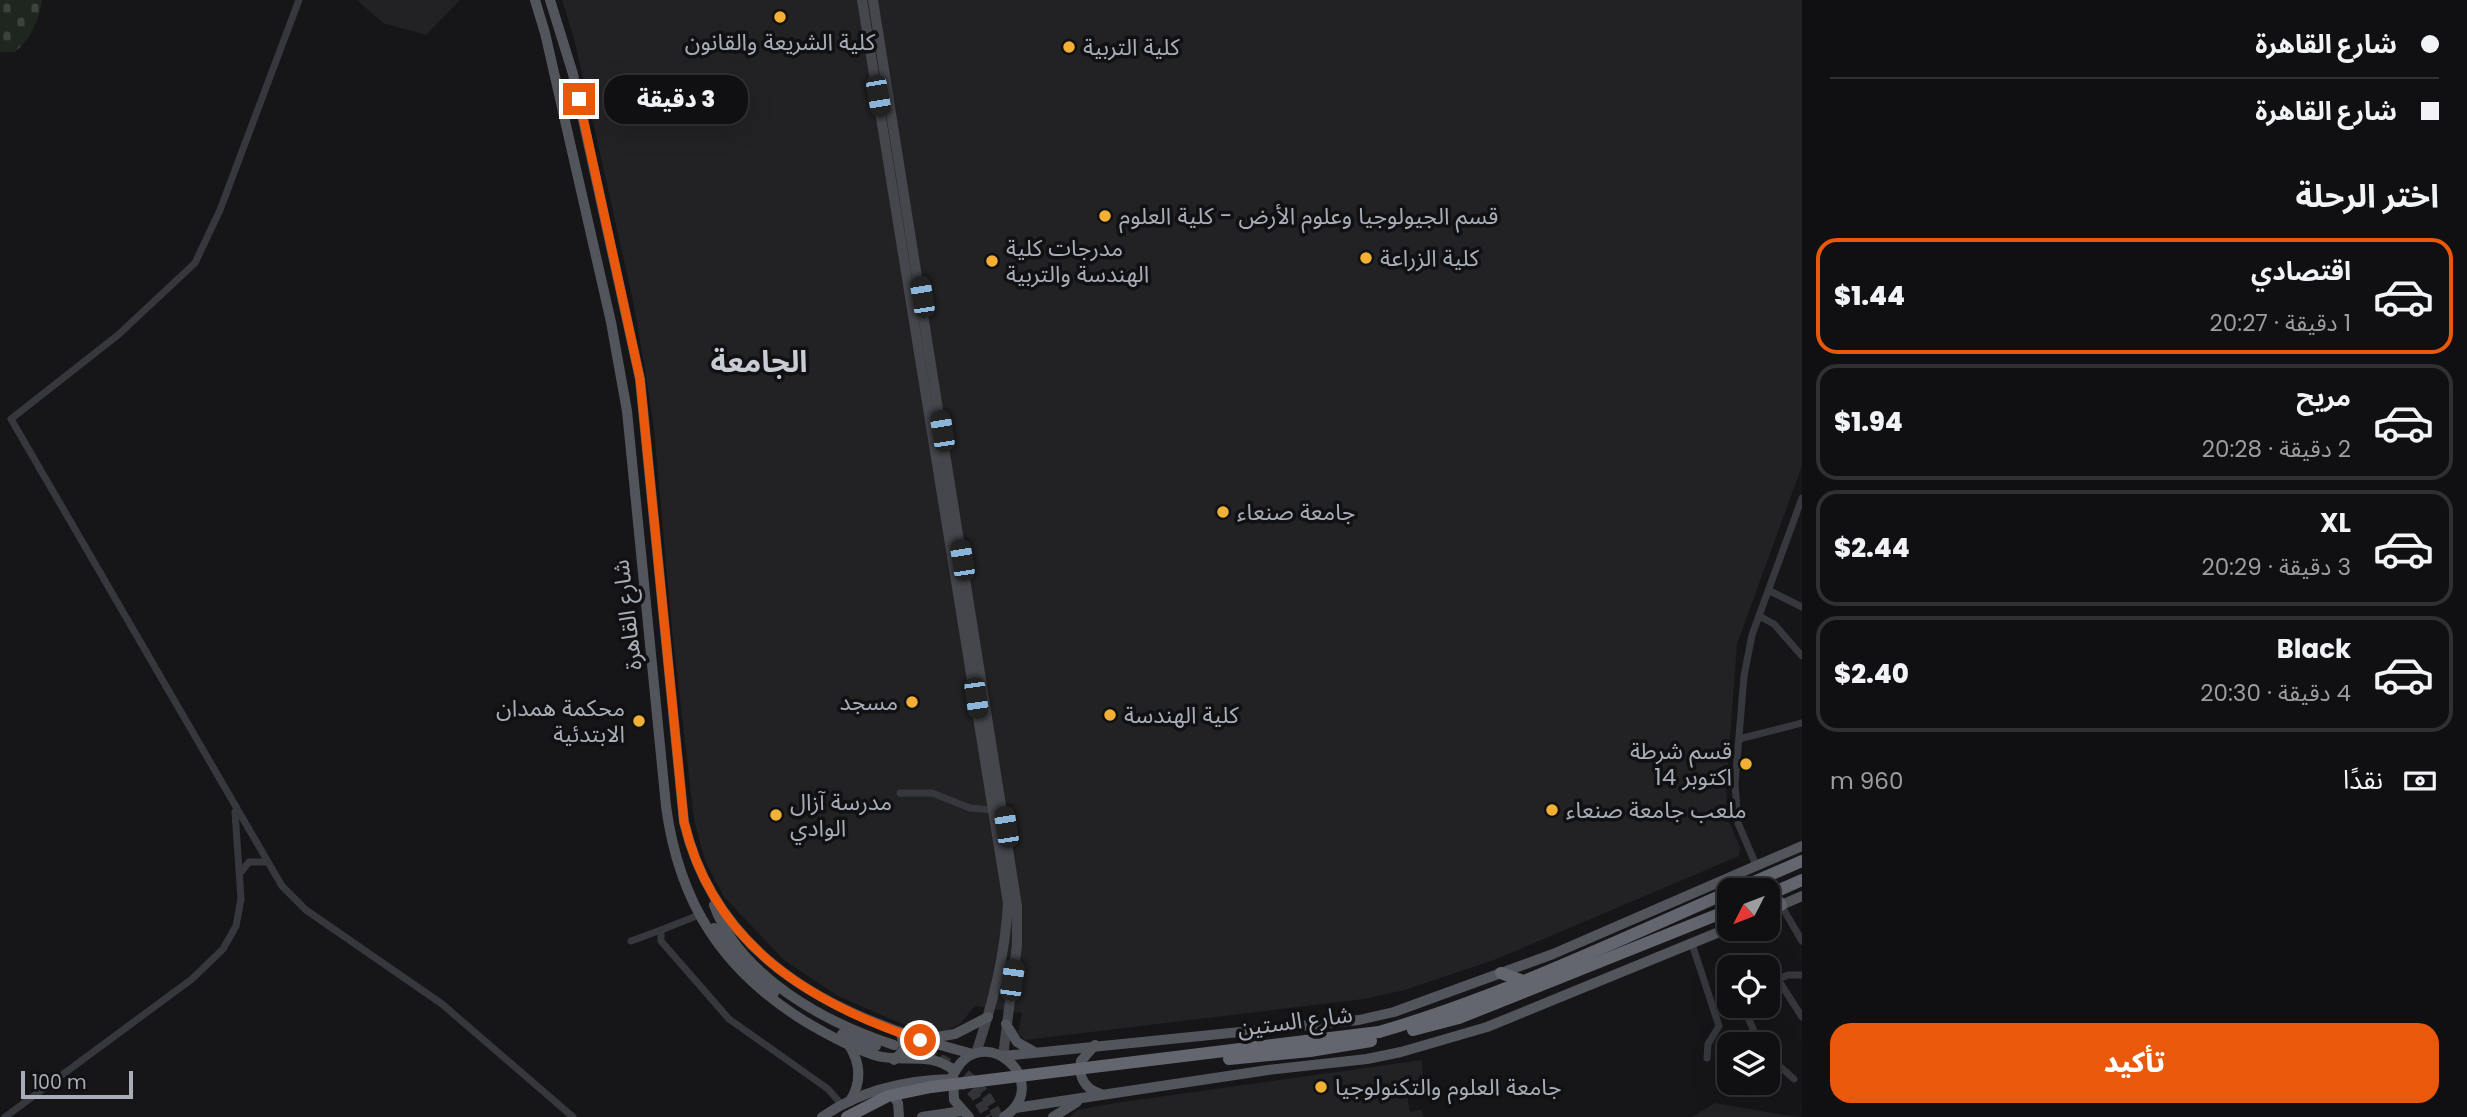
<!DOCTYPE html>
<html lang="ar">
<meta charset="utf-8">
<style>
:root{--surface:#101012;--page:#19191b;--text:#f1f3f6;--muted:#9c9d9f;--line:#303032;--accent:#ea580c}
body{margin:0;font-family:Poppins,"Noto Sans Arabic",sans-serif;background:var(--page);color:var(--text);direction:rtl;height:100vh;display:flex;flex-direction:column;font-size:26px;white-space:nowrap}
*{box-sizing:border-box;margin:0}
p{font-size:23px;color:var(--muted)}
.icon{flex:none;width:38px;height:38px;fill:none;stroke:currentColor;stroke-width:2;stroke-linecap:round;stroke-linejoin:round}
.map{position:relative;flex:1;overflow:hidden;direction:ltr}
.sheet{display:flex;flex-direction:column;background:var(--surface);width:665px}
.sheet>*{flex:none}
.guide{display:grid;align-content:center;height:154px;padding:0 28px;background:var(--surface)}
.needle{width:46px;rotate:228deg}
.controls{position:absolute;left:1717px;top:878px;display:grid;gap:14px}
.controls a{display:grid;place-items:center;width:63px;height:63px;border-radius:14px;background:var(--surface);box-shadow:0 7px 28px #0002,0 0 0 2px var(--line);font-size:35px}
.scale{position:absolute;left:21px;bottom:18px;width:112px;box-sizing:border-box;padding-left:7px;border:4px solid #a8adb8;border-top:0;font-size:19px;line-height:24px;white-space:nowrap;color:#a8adb8;-webkit-text-stroke:5px #111113;paint-order:stroke}
.end{position:absolute;width:32px;height:32px;margin:-16px;border:9px solid #ea580c;background:#fff;box-shadow:0 0 0 4px #fff}
.from{border-radius:50%}
.bubble{position:absolute;height:49px;border-radius:21px;background:var(--surface);box-shadow:0 7px 28px #0002,0 0 0 2px var(--line);font-size:23px;font-weight:800;line-height:49px;text-align:center;direction:rtl}
.car{position:absolute;width:21px;height:42px;margin:-21px -10px;border-radius:9px;box-shadow:0 0 5px 2px #0007;background:linear-gradient(#222 24%,#8ab4d8 0 40%,#222 0 76%,#8ab4d8 0 86%,#222 0)}
.guide b{display:flex;align-items:center;gap:24px;height:66px;font-size:26px}
.guide b+b{border-top:2px solid var(--line)}
.guide i{width:18px;height:18px;background:var(--text)}
ul{padding:0;list-style:none}
li{display:flex;align-items:center;gap:21px;height:116px;margin:0 14px 10px;padding:0 14px;border:4px solid var(--line);border-radius:21px}
li div{flex:1}
li b{display:block;font-size:26px}
li em{font-style:normal;font-weight:800}
li.on{border-color:var(--accent)}
li>.icon{width:63px;height:63px;stroke-width:1.5}
h2{padding:0 28px;font-size:32px;line-height:84px}
.pay{display:flex;align-items:center;gap:18px;height:77px;padding:0 28px;font-size:26px}
.pay p{margin-inline-start:auto}
.button{display:flex;gap:14px;margin-top:auto;padding:14px 28px}
.button a{flex:1;height:80px;border-radius:21px;background:var(--accent);color:#fff;font-size:28px;font-weight:800;line-height:80px;text-align:center}
main{display:flex;flex:1;min-height:0}
.map>svg:first-child{display:block}
.built{fill:#222225}
.cemetery{fill:url(#cemetery-stones)}
.lines{fill:none;stroke-linecap:round;stroke-linejoin:round}
.primary-tunnel{stroke:#333438;stroke-width:10;stroke-dasharray:10 5;stroke-linecap:butt}
.street{stroke:#37383d;stroke-width:7}
.secondary{stroke:#45474d;stroke-width:10}
.primary{stroke:#53555c;stroke-width:10}
.highway{stroke:#63666e;stroke-width:12}
.highway-bridge{stroke:#63666e;stroke-width:12}
.route{stroke:#ea580c;stroke-width:9}
.poi-dot{fill:#f2b134;stroke:#111113;stroke-width:2.5}
.labels{text-anchor:middle;stroke-width:7;stroke-linejoin:round;paint-order:stroke}
.poi-label{font-size:23px;fill:#a8adb8;stroke:#111113;text-anchor:start}
.street-label{font-size:23px;fill:#a8adb8;stroke:#111113}
.district-label{font-size:30px;font-weight:bold;fill:#c9ccd4;stroke:#111113}
</style>
<main>
<section class="sheet">
<div class="guide">
<b><i class="from"></i>شارع القاهرة</b>
<b><i></i>شارع القاهرة</b>
</div>
<h2>اختر الرحلة</h2>
<ul>
<li class="on"><svg class="icon" aria-label="car" viewBox="0 0 24 24"><path d="M5 17H2v-5l4-1 3-4h7l3 4 3 1v5h-3M9 17h6M6 11h13"/><circle cx="7" cy="17" r="2"/><circle cx="17" cy="17" r="2"/></svg><div><b>اقتصادي</b><p>1 دقيقة · 20:27</p></div><em>$1.44</em></li>
<li><svg class="icon" aria-label="car" viewBox="0 0 24 24"><path d="M5 17H2v-5l4-1 3-4h7l3 4 3 1v5h-3M9 17h6M6 11h13"/><circle cx="7" cy="17" r="2"/><circle cx="17" cy="17" r="2"/></svg><div><b>مريح</b><p>2 دقيقة · 20:28</p></div><em>$1.94</em></li>
<li><svg class="icon" aria-label="car" viewBox="0 0 24 24"><path d="M5 17H2v-5l4-1 3-4h7l3 4 3 1v5h-3M9 17h6M6 11h13"/><circle cx="7" cy="17" r="2"/><circle cx="17" cy="17" r="2"/></svg><div><b>XL</b><p>3 دقيقة · 20:29</p></div><em>$2.44</em></li>
<li><svg class="icon" aria-label="car" viewBox="0 0 24 24"><path d="M5 17H2v-5l4-1 3-4h7l3 4 3 1v5h-3M9 17h6M6 11h13"/><circle cx="7" cy="17" r="2"/><circle cx="17" cy="17" r="2"/></svg><div><b>Black</b><p>4 دقيقة · 20:30</p></div><em>$2.40</em></li>
</ul>
<div class="pay"><svg class="icon" aria-label="cash" viewBox="0 0 24 24"><path d="M3 7h18v10H3z"/><circle cx="12" cy="12" r="2"/></svg>نقدًا<p>960 m</p></div>
<div class="button"><a>تأكيد</a></div>
</section>
<div class="map">
<svg width="1802" height="1117" viewBox="0 0 1802 1117">
<defs>
<pattern id="cemetery-stones" width="16" height="16" patternUnits="userSpaceOnUse" patternTransform="scale(1.75)"><rect width="16" height="16" fill="#1e261f"/><path d="M2 7V4a2 2 0 0 1 4 0v3zM10 15v-3a2 2 0 0 1 4 0v3z" fill="#3c433d"/></pattern>
</defs>
<rect width="100%" height="100%" fill="#161618"/>
<g class="built">
<path d="M357,0H460L426,35L383,23Z"/>
<path d="M562,0H1802V466L1737,644L1726,791L1729,822L1740,847L1739,856L1494,960L1405,990L1364,999L1025,1040L1018,1034L1022,1013L975,1006L960,1024L946,1031L930,1032L902,1024L838,996L784,960L724,897L705,861L694,820L672,630L654,429L644,364L633,301L574,38Z"/>
<path d="M1422,1060L1423,1085L1406,1090L1410,1112L1421,1110L1424,1117H1070L1077,1110L1115,1103Z"/>
<path d="M1715,1103L1784,1115L1801,1117H1692Z"/>
</g>
<path class="cemetery" d="M0,0H42C38,22 32,37 15,52H0Z"/>
<g class="lines">
<g class="primary-tunnel">
<path d="M897,1045C943,1056 978,1072 998,1117"/>
<path d="M960,1080L975,1095L988,1117"/>
</g>
<g class="street">
<path d="M299,0L220,210L195,263L118,335L11,419L282,886L306,910L442,1004L573,1117"/>
<path d="M1770,591L1802,607"/>
<path d="M1759,616L1774,624L1802,656"/>
<path d="M1739,739L1802,723"/>
<path d="M900,793H932L970,808L992,810"/>
<path d="M1756,865L1738,823L1735,784L1744,676L1752,635L1802,498"/>
<path d="M241,872L249,862H265"/>
<path d="M1781,905L1802,941"/>
<path d="M699,915L661,930V941L729,1019L828,1089L842,1105"/>
<path d="M631,941L661,930"/>
<path d="M1692,944L1719,1026L1708,1044L1707,1058"/>
<path d="M1777,978L1802,1017"/>
<path d="M1768,983L1788,975H1802"/>
<path d="M1743,1006L1760,1045"/>
<path d="M1768,1056L1794,1079"/>
<path d="M5,1117L192,979L223,949L236,926L241,899L235,812"/>
</g>
<g class="secondary">
<path d="M862,0L1008,903C1005,956 993,1003 976,1053"/>
<path d="M873,0L1017,906V945L1003,1056"/>
</g>
<g class="primary">
<path d="M535,0L545,33L611,322L627,411L666,806C679,904 723,971 806,1022C828,1035 850,1047 874,1055C903,1064 929,1050 955,1071"/>
<path d="M550,0L573,74L640,379L684,822C718,965 844,1021 973,1054"/>
<path d="M714,905C740,977 826,1023 894,1045"/>
<path d="M1768,911L1802,896"/>
<path d="M714,928L740,961L774,993"/>
<path d="M1006,1024L1017,1042L1033,1051"/>
<path d="M842,1034L876,1046"/>
<path d="M925,1039L955,1034L988,1017"/>
<path d="M849,1045C861,1064 862,1082 850,1101"/>
<path d="M1095,1045L1081,1061C1078,1077 1085,1089 1101,1094"/>
<path d="M1003,1056L1359,1020L1394,1012L1553,954L1802,846"/>
<path d="M894,1060L905,1049L901,1034"/>
<path d="M890,1091L898,1103L899,1117"/>
<path d="M1015,1108L1268,1070L1367,1059L1401,1052L1487,1027L1729,928"/>
<path d="M822,1117C861,1090 905,1080 952,1079"/>
<path d="M922,1117L962,1111"/>
<path d="M969,1117L954,1100L953,1075C981,1017 1056,1082 1004,1117"/>
<path d="M1053,1117L1077,1102"/>
</g>
<g class="highway">
<path d="M1733,891L1802,861"/>
<path d="M1772,893L1781,905"/>
<path d="M1768,895L1802,880"/>
<path d="M1501,973L1523,981"/>
<path d="M1413,1030L1459,1018L1729,910"/>
<path d="M1379,1032C1500,997 1614,942 1729,892"/>
</g>
<g class="highway-bridge">
<path d="M1229,1059L1310,1051L1371,1041"/>
<path d="M847,1117L888,1096L931,1087L1379,1032"/>
</g>
</g>
<g class="lines">
<path class="route" d="M579,99L640,379L684,822C713,944 809,1003 920,1040"/>
</g>
<g class="poi-dot">
<circle cx="780" cy="17" r="7"/>
<circle cx="1069" cy="47" r="7"/>
<circle cx="1105" cy="216" r="7"/>
<circle cx="1366" cy="258" r="7"/>
<circle cx="992" cy="261" r="7"/>
<circle cx="1223" cy="512" r="7"/>
<circle cx="912" cy="702" r="7"/>
<circle cx="1110" cy="715" r="7"/>
<circle cx="639" cy="721" r="7"/>
<circle cx="1746" cy="764" r="7"/>
<circle cx="1552" cy="810" r="7"/>
<circle cx="776" cy="815" r="7"/>
<circle cx="1321" cy="1087" r="7"/>
</g>
<g class="labels">
<g class="poi-label">
<text x="780" y="50" text-anchor="middle">كلية الشريعة والقانون</text>
<text x="1083" y="55">كلية التربية</text>
<text x="1119" y="224">قسم الجيولوجيا وعلوم الأرض - كلية العلوم</text>
<text x="1006" y="256">مدرجات كلية<tspan x="1006" dy="26">الهندسة والتربية</tspan></text>
<text x="1380" y="266">كلية الزراعة</text>
<text x="1237" y="520">جامعة صنعاء</text>
<text x="898" y="710" text-anchor="end">مسجد</text>
<text x="625" y="716" text-anchor="end">محكمة همدان<tspan x="625" dy="26">الابتدئية</tspan></text>
<text x="1124" y="723">كلية الهندسة</text>
<text x="1732" y="759" text-anchor="end">قسم شرطة<tspan x="1732" dy="26">14 اكتوبر</tspan></text>
<text x="790" y="810">مدرسة آزال<tspan x="790" dy="26">الوادي</tspan></text>
<text x="1566" y="818">ملعب جامعة صنعاء</text>
<text x="1335" y="1095">جامعة العلوم والتكنولوجيا</text>
</g>
<g class="street-label">
<text transform="translate(627 615) rotate(-97)" y="8">شارع القاهرة</text>
<text transform="translate(1295 1021) rotate(-7)" y="8">شارع الستين</text>
</g>
<g class="district-label">
<text x="759" y="372">الجامعة</text>
</g>
</g>
</svg>
<div class="controls">
<a><svg class="needle" viewBox="-14 -14 28 28"><path d="M0-13l5 13h-10z" fill="#e53935"/><path d="M0 13l5-13h-10z" fill="#9c9d9f"/></svg></a>
<a><svg class="icon" aria-label="locate" viewBox="0 0 24 24"><circle cx="12" cy="12" r="6"/><path d="M12 2v4M12 18v4M2 12h4M18 12h4"/></svg></a>
<a><svg class="icon" aria-label="layers" viewBox="0 0 24 24"><path d="M12 4l9 5-9 5-9-5zM3 14l9 5 9-5"/></svg></a>
</div>
<div class="scale">100 m</div>
<i class="end from" style="left:920px;top:1040px"></i>
<i class="end" style="left:579px;top:99px"></i>
<div class="bubble" style="left:604px;top:75px;width:144px">3 دقيقة</div>
<i class="car" style="left:878px;top:96px;rotate:170deg"></i>
<i class="car" style="left:922px;top:297px;rotate:351deg"></i>
<i class="car" style="left:942px;top:431px;rotate:351deg"></i>
<i class="car" style="left:962px;top:560px;rotate:351deg"></i>
<i class="car" style="left:976px;top:698px;rotate:172deg"></i>
<i class="car" style="left:1006px;top:827px;rotate:351deg"></i>
<i class="car" style="left:1012px;top:980px;rotate:8deg"></i>
</div>
</main>
